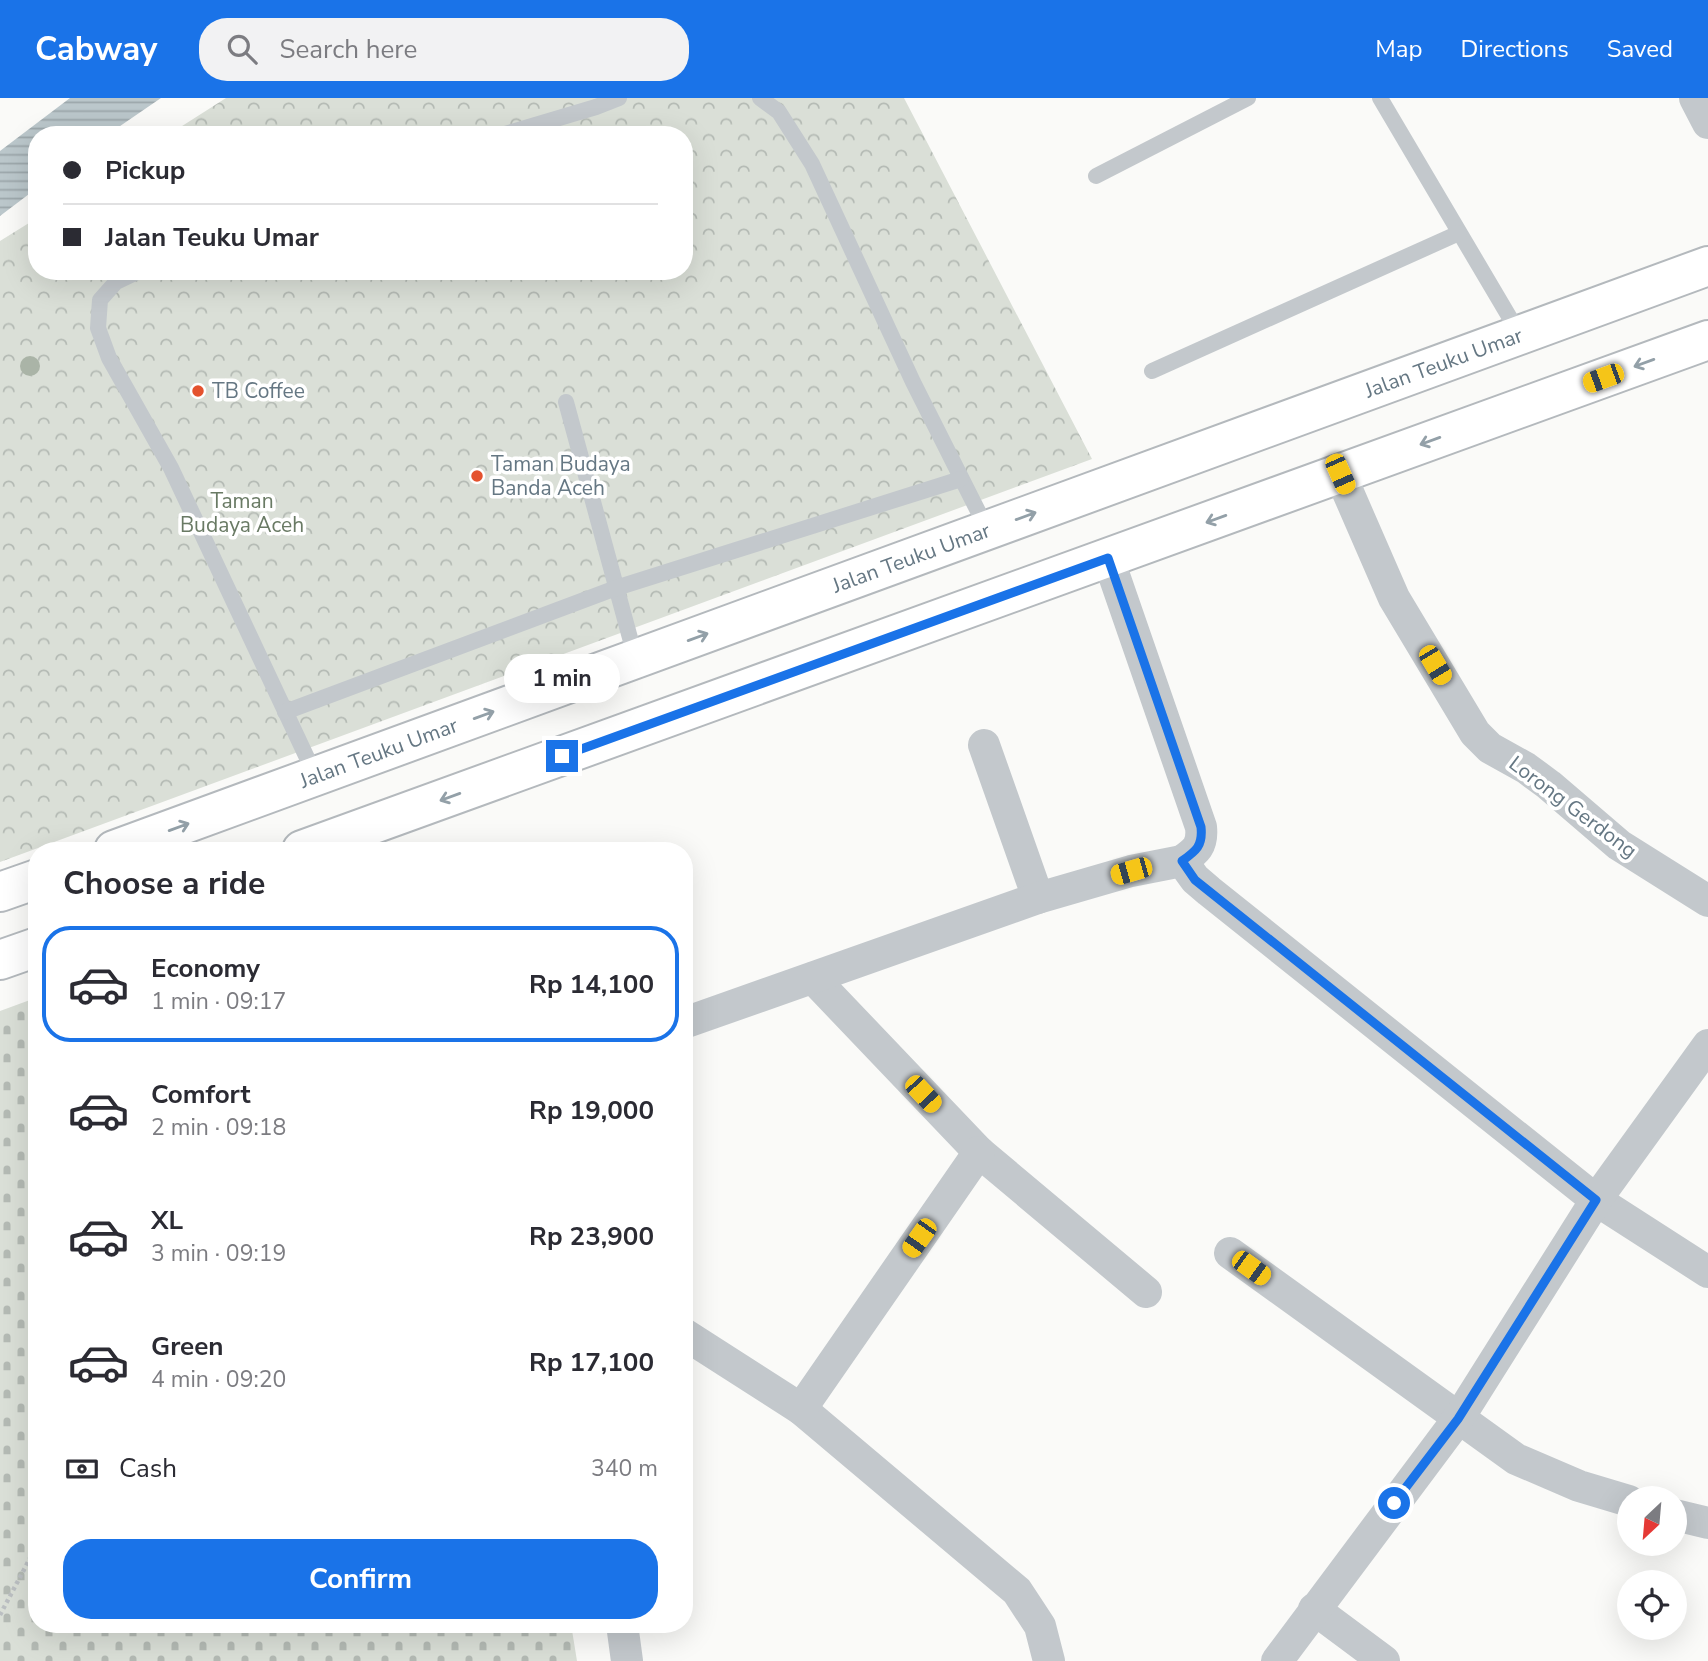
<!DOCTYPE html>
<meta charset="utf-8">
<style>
:root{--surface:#fff;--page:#f2f2f3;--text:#2b2b33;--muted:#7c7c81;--line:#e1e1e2;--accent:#1a73e8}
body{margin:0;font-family:"Nunito Sans",sans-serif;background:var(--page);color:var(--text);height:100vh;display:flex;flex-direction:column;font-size:26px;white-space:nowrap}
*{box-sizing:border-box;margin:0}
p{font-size:23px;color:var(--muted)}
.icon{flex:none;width:38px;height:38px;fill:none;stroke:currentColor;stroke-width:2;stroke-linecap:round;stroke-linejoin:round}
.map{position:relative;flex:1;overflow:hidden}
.sheet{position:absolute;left:28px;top:744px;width:665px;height:791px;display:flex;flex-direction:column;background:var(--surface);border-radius:28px;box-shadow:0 7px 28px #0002}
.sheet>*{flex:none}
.guide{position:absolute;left:28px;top:28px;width:665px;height:154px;border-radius:28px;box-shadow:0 7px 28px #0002;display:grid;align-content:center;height:154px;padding:0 35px;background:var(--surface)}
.needle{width:46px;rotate:206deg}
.buttons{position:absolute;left:1617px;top:1388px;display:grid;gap:14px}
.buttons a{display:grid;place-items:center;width:70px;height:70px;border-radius:50%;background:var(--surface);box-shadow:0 7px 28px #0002;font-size:35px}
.end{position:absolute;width:32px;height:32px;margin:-16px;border:9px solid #1a73e8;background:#fff;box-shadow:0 0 0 4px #fff}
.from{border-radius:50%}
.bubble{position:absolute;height:49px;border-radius:24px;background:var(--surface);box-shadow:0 7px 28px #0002;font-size:23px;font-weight:700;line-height:49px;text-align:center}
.car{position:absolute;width:21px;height:42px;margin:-21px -10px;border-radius:9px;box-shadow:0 0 5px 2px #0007;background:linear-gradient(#f5c518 24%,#345 0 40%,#f5c518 0 76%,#345 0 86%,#f5c518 0)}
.guide b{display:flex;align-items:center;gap:24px;height:66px;font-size:26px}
.guide b+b{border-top:2px solid var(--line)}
.guide i{width:18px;height:18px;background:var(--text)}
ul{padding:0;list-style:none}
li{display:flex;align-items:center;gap:21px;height:116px;margin:0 14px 10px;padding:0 21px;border:4px solid transparent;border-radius:28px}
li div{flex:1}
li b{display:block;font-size:26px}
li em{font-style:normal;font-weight:700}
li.current{border-color:var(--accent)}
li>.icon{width:63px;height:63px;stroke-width:1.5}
h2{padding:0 35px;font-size:32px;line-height:84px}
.pay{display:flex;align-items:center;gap:18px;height:77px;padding:0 35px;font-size:26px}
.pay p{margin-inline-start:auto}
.cta{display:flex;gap:14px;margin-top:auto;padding:14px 35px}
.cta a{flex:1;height:80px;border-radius:28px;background:var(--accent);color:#fff;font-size:28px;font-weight:700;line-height:80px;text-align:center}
header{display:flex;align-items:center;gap:42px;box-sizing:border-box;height:98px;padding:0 35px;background:var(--accent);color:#fff}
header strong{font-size:33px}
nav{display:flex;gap:38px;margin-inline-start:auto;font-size:24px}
.search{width:490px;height:63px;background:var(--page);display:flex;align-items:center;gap:18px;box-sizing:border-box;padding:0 24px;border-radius:28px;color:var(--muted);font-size:26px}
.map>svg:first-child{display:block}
.cemetery{fill:url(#cemetery-stones)}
.park{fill:url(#park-crowns)}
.water{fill:url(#water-rules)}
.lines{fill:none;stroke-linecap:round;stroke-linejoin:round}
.highway-casing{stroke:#b4b9bd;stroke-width:42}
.path{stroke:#bbbfc2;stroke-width:4.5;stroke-dasharray:3.5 3.5;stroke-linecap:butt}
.lane{stroke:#c3c8cc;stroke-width:16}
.street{stroke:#c3c8cc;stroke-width:32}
.highway{stroke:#fff;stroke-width:38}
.tree{fill:#aab4a7}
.oneway{stroke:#93a0a8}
.route{stroke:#1a73e8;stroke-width:9}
.poi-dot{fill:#e4522e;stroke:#fff;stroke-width:2.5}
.labels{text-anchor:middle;stroke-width:7;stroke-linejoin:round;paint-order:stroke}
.street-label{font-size:21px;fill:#657783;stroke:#fff}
.poi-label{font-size:21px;fill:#657783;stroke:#fff;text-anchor:start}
.park-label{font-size:21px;fill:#697a64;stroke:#fff}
</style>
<header>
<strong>Cabway</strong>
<div class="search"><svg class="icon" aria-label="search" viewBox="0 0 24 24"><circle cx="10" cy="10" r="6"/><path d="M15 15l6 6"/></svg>Search here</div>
<nav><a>Map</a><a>Directions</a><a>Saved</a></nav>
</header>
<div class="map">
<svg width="1708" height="1563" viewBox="0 0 1708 1563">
<defs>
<pattern id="cemetery-stones" width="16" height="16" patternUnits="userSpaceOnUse" patternTransform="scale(1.75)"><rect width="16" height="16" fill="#dadfd7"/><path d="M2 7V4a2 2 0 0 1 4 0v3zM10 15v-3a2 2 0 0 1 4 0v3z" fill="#b4bab4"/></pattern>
<pattern id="park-crowns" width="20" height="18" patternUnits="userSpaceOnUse" patternTransform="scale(1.75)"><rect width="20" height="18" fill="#dadfd7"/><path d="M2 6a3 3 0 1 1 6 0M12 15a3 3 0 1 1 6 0" fill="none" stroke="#b4bab4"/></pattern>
<pattern id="water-rules" width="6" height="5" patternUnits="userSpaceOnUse" patternTransform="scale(1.75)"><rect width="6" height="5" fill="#bbc7cb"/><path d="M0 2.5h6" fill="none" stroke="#9ca6aa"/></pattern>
</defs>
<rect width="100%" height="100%" fill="#fafaf8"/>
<path class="cemetery" d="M30,902L37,906V1526H571L577,1563H0V913Z"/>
<path class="park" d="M226,0H904L1092,361L0,764V143L37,120V173H684V37H168Z"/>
<path class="water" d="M70,0H161L107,37H37V90L0,118V53Z"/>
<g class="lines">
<defs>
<g id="highway">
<path id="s1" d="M114,752L1708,168"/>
<path d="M302,752L1708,242"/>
<path d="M0,794L37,781"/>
<path d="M0,862L37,849"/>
</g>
</defs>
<use href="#highway" class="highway-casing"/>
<path class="path" d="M0,1517L37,1447"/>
<g class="lane">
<path d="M760,0L779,14L812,66L913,284L988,433"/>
<path d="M1380,0L1520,237"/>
<path d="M502,37L596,9L619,0"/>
<path d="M1096,78L1248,0"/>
<path d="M139,173L116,184L100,202L98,230L109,260L171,370L316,679"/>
<path d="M1152,273L1459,135"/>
<path d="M566,304L636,562"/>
<path d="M285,614L616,490L961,381"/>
</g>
<g class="street">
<path d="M1695,0L1708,25"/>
<path d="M1340,376L1394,500L1475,635L1490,650L1526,670L1549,687L1619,747L1708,803"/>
<path d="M1108,460L1201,729C1203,748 1196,753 1182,763"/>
<path d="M984,647L1038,800"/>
<path d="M813,880L979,1054L1146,1194"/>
<path d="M684,925L1038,800L1131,773L1182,763L1195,781L1209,793L1596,1102L1708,1174"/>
<path d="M1230,1155L1516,1361L1579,1388L1629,1403"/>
<path d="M684,1236L801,1311L1017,1493L1040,1528L1049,1563"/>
<path d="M801,1311L979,1054"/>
<path d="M1675,1417L1708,1425"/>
<path d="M1314,1511L1384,1563"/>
<path d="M622,1526L627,1563"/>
<path d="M1277,1563L1458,1321L1596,1102L1708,947"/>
</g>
<use href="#highway" class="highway"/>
</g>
<circle class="tree" cx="30" cy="268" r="10"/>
<defs><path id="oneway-shaft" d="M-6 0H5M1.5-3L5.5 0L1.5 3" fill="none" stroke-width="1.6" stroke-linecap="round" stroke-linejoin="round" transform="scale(1.75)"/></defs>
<g class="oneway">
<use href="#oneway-shaft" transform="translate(1644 265) rotate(160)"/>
<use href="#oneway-shaft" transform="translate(1430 343) rotate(160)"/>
<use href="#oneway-shaft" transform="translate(1026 418) rotate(-20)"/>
<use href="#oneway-shaft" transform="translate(1216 421) rotate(160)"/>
<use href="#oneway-shaft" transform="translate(698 539) rotate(-20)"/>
<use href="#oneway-shaft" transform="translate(484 617) rotate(-20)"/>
<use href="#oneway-shaft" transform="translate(450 699) rotate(160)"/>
<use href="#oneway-shaft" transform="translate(179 729) rotate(-20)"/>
</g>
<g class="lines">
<path class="route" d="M562,658L1108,460L1201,729C1203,748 1196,753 1182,763L1195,782L1596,1102L1458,1321L1394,1405"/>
</g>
<g class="poi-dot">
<circle cx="198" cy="293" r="7"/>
<circle cx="477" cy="378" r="7"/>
</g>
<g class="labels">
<g class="street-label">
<text dy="7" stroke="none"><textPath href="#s1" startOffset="1416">Jalan Teuku Umar</textPath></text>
<text dy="7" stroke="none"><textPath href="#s1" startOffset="849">Jalan Teuku Umar</textPath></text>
<text dy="7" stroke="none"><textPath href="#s1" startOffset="282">Jalan Teuku Umar</textPath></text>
<text transform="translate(1573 709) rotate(37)" y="7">Lorong Gerdong</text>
</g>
<g class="poi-label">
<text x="212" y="300">TB Coffee</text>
<text x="491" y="373">Taman Budaya<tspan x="491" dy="24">Banda Aceh</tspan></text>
</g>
<g class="park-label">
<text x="242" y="410">Taman<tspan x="242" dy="24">Budaya Aceh</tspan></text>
</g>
</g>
</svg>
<div class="buttons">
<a><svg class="needle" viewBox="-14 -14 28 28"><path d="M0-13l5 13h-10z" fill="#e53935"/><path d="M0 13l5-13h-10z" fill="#7c7c81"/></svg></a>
<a><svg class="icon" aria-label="locate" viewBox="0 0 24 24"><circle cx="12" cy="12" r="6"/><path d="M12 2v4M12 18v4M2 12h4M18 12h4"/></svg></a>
</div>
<i class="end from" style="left:1394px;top:1405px"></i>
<i class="end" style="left:562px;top:658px"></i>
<div class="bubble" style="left:504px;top:556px;width:116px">1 min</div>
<i class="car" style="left:1603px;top:280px;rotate:250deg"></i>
<i class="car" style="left:1340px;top:376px;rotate:156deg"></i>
<i class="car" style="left:1435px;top:567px;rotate:149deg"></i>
<i class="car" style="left:1131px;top:773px;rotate:254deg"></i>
<i class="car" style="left:923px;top:996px;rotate:137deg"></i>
<i class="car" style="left:919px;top:1140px;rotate:215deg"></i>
<i class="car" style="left:1251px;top:1170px;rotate:126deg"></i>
<div class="guide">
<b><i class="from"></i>Pickup</b>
<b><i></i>Jalan Teuku Umar</b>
</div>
<section class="sheet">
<h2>Choose a ride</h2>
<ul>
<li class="current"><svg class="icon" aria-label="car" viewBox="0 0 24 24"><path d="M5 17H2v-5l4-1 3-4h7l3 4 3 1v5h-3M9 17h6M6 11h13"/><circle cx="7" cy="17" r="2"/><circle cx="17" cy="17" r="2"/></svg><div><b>Economy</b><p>1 min · 09:17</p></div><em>Rp 14,100</em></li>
<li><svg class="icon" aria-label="car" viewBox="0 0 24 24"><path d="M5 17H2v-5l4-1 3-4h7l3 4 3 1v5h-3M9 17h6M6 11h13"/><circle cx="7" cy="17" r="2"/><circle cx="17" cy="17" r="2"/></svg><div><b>Comfort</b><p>2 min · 09:18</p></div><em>Rp 19,000</em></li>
<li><svg class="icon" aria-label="car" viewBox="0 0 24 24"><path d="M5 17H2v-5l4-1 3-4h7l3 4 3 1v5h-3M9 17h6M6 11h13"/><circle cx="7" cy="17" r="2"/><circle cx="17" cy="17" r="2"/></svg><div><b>XL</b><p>3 min · 09:19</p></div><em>Rp 23,900</em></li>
<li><svg class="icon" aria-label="car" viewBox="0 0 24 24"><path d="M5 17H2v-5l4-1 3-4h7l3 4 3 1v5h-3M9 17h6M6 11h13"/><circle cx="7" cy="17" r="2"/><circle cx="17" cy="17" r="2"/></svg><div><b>Green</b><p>4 min · 09:20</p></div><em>Rp 17,100</em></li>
</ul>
<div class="pay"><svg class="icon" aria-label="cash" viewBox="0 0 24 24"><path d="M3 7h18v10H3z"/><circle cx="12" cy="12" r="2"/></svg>Cash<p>340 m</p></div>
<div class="cta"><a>Confirm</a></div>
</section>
</div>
